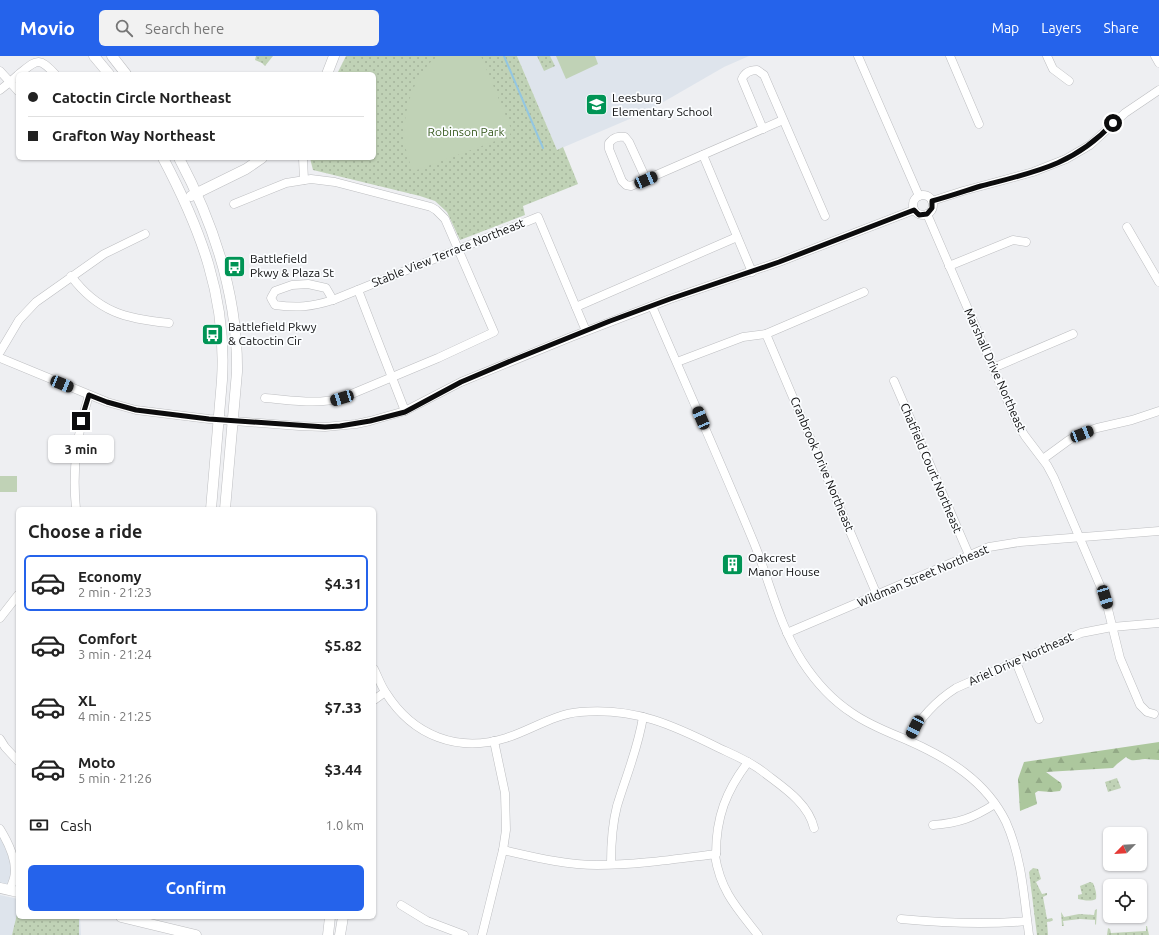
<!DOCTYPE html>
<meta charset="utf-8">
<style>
:root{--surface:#fff;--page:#f2f2f2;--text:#222;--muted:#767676;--line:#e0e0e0;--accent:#2563eb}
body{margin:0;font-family:Ubuntu,sans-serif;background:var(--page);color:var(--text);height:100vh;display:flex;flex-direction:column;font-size:15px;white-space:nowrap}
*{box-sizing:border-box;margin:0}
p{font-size:13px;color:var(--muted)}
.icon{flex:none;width:22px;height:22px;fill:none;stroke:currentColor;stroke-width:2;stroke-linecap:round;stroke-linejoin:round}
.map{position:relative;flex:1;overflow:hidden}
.side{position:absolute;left:16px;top:451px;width:360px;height:412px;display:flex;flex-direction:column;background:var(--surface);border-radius:6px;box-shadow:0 1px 3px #0004}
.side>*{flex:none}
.hud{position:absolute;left:16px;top:16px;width:360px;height:88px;border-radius:6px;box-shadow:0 1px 3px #0004;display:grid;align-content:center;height:88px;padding:0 12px;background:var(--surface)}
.needle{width:26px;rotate:246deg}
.tools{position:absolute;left:1103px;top:771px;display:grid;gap:8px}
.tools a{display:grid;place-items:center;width:44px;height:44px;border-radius:6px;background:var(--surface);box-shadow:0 1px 3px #0004;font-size:20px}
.end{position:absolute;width:18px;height:18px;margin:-9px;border:5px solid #0c0c0d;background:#fff;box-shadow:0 0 0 2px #fff}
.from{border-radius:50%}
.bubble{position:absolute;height:28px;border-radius:6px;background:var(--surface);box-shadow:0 1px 3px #0004;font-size:13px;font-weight:700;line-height:28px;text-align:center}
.car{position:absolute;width:12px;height:24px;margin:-12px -6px;border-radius:5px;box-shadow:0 0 3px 1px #0007;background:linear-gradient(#222 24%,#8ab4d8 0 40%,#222 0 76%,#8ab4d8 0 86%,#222 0)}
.hud b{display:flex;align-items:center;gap:14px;height:38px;font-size:15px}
.hud b+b{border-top:1px solid var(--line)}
.hud i{width:10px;height:10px;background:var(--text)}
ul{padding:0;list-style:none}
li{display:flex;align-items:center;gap:12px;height:56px;margin:0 8px 6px;padding:0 4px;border:2px solid transparent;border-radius:6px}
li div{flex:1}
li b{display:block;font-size:15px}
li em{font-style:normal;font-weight:700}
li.selected{border-color:var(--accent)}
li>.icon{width:36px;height:36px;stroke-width:1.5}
h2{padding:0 12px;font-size:18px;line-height:48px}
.pay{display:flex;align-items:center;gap:10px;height:44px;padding:0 12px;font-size:15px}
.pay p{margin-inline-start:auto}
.primary-button{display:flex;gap:8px;margin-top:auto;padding:8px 12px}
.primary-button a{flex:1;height:46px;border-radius:6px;background:var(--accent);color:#fff;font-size:16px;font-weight:700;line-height:46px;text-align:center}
header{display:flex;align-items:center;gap:24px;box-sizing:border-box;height:56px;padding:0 20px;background:var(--accent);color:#fff}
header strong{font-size:19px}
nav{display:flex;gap:22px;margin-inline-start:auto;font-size:14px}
.search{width:280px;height:36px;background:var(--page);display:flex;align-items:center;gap:10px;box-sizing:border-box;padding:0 14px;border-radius:6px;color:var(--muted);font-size:15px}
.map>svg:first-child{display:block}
.built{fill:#dee4ec}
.green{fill:url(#green-dots)}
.forest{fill:url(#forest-firs)}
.pitch{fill:#c0d2b6}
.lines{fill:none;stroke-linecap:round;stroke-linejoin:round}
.stream{stroke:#93c6e1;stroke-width:2}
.minor-casing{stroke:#bdbec1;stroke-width:9}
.major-casing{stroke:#bdbec1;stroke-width:11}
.minor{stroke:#fff;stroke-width:8}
.major{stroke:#fff;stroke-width:10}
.route{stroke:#0c0c0d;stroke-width:5}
.labels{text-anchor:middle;stroke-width:3.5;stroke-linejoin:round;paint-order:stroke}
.poi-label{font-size:12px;fill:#0c0c0d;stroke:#fbfdff;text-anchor:start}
.park-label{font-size:12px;fill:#395b20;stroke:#fbfdff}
.street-label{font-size:12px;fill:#0c0c0d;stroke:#fbfdff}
</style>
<header>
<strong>Movio</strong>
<div class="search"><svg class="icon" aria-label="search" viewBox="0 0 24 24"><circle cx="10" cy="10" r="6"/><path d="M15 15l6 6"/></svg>Search here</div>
<nav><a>Map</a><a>Layers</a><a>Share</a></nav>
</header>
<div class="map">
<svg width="1159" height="879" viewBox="0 0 1159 879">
<defs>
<pattern id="green-dots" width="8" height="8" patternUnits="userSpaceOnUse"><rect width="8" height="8" fill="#c0d2b6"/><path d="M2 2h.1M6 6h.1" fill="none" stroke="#a4b39b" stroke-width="1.8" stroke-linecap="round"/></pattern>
<pattern id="forest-firs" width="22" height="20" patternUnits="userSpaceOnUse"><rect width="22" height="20" fill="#acc79d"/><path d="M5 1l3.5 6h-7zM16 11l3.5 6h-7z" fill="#93aa86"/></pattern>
</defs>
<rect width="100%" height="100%" fill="#eeeff2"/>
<g class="built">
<path d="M517,0H749L724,11L646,56L557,94Z"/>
<path d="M0,773L15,812L10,834L0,832Z"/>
<path d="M0,839L18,843V861H80L81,879H0Z"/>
</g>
<g class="green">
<path d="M256,0H273L265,10L262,7L255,4Z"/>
<path d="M346,0H517L557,94L563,91L578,128L523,150L525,159L460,184L447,156L435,145L420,140L313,114L310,102H374V18H337Z"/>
<path d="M537,0H550L555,10L544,15Z"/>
<path d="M1117,722L1121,732L1108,736L1105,726Z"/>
<path d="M1033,812L1038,813L1041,823L1036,826L1042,838L1047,837V839L1043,841L1047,863L1052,862L1053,864L1052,865L1047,866L1048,879H1037L1029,816Z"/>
<path d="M1090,826L1093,827C1095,832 1097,837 1096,843C1091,846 1083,844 1078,843V839L1082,838L1080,830Z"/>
<path d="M1097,853L1096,869L1095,868V864L1080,863L1063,865L1064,870H1062L1061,856L1064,861L1079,858L1094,859L1095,854Z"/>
<path d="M18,854V861H79V879H12Z"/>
<path d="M1146,870H1147L1149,879H1107L1108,872L1110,873L1111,877L1146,875Z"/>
</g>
<path class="forest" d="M1159,686V704C1154,704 1150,703 1145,703C1138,703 1132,707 1126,701L1117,708L1113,712L1046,716L1061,727L1062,731L1060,735L1051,736L1038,735L1035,737L1037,748L1020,755L1018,723L1024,706Z"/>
<g class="pitch">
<path d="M438,0H481L512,75L509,80L414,115C394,82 407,22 438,0Z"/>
<path d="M556,0H595L598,8L566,23Z"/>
<rect x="0" y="420" width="17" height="16"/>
</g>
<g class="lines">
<path class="stream" d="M504,0L543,92"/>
<defs>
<g id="minor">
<path d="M858,0L919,140"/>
<path d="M950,0L979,68"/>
<path d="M1047,0L1053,13L1069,25"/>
<path d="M1155,0L1159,7"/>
<path d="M0,15L10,26L0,34"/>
<path d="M19,18C37,4 38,0 55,18"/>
<path d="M18,19L10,26L18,35"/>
<path d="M763,73L742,23C745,16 750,14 757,14L764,19L825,160"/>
<path d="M703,99L752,216"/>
<path d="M303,102L304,124"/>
<path d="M646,123L629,86L625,81C618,80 614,81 609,87V93L622,125L626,129L631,130L783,64"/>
<circle cx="923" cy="149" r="10"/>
<path d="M932,145L963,135L1033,116L1066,103L1090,89L1125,57L1159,34"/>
<path d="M234,148L286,127L311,123L335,126L431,151L436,154L445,163L494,276L438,302L342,342C317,349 291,344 265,342"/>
<path d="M927,158L1017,367L1025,380L1047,409L1054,422L1105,541L1120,602L1140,649L1147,656L1154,658"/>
<path d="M1127,171L1159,226"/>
<path d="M949,210L1013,184L1026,186"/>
<path d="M71,220C98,256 126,263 169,267"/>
<path d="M308,228L326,232L333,244C311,251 297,252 275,249L271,242L275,235L292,229Z"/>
<path d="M358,234L405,355"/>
<path d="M333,244L538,161L586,275"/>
<path d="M652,250C686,329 721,407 754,487C770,526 779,569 802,605C815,625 832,644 852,657C869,669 888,676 907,684C948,702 986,725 1006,766C1022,802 1024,841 1029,879"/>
<path d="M576,251L737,181"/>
<path d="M766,278L877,539"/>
<path d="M0,296L19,264L36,246L104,198L145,178"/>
<path d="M0,302L107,346L136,354L209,363L299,370L325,371L356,368L370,365L405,355L461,326L571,281L670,243L779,206L914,154"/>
<path d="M677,306L743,281L766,278L864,236"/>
<path d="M993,312L1073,278"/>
<path d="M894,325L969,499"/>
<path d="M1043,403L1069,384L1082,377L1097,372L1132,364L1159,355"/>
<path d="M76,453C72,412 77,378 89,339"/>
<path d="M0,562L18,539"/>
<path d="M787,577L989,491L1020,486L1159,475"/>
<path d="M1016,606L1039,663"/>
<path d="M374,613C378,621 381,630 386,637C413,680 458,697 506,682C531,674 554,658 580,656C634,651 673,669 719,692C734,699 749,705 762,715C781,730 808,746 814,772"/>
<path d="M374,644L385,636"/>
<path d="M0,683L5,691L18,705"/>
<path d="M908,684C920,662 934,646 956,632L1081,577L1112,571L1159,567"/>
<path d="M748,706C726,735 716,761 716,798L715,800C721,836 737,852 758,879"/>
<path d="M933,769C959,767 973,762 995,748"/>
<path d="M0,773C8,786 18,806 14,822C13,826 11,830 10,834"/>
<path d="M503,794C534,801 565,809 597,809C637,809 676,803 716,798"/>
<path d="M611,808C611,789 612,769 617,750C626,720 638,693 643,661"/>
<path d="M401,849L427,865L464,879"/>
<path d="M901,863C943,867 985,869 1027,865"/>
<path d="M482,879L503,794L506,774L505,737L494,685"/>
</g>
<g id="major">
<path d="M94,0L109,18"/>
<path d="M112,0L126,18"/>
<path d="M327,18L334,0"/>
<path d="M163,102C201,174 227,242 222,324L211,453"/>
<path d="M179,102C214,168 238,240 237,316L225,453"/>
<path d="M191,140L246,113L262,102"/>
<path d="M0,832L18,836"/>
<path d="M121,861L196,879"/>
<path d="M328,879L330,861"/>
<path d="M340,879L343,861"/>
</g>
</defs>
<use href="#minor" class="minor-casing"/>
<use href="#major" class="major-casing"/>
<use href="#minor" class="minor"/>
<use href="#major" class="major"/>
</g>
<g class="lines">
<path class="route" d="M81,365L89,339L107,346L136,354L209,363L325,371L340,370L370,365L405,356L461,326L513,304L610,265L670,243L779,206L914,154L919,159L927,158L932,152V145C948,141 965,135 981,130C1035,116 1074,109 1113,67"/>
</g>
<defs>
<symbol id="school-square" viewBox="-11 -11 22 22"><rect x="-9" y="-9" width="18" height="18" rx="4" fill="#009455" stroke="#fbfdff"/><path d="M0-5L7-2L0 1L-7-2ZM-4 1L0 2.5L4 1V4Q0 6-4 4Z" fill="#fff"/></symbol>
<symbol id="bus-square" viewBox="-11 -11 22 22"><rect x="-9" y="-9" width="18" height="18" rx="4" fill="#009455" stroke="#fbfdff"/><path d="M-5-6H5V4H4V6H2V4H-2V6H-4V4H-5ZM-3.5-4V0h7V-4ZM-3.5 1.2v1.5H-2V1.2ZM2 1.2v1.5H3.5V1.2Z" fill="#fff"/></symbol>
<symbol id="building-square" viewBox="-11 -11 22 22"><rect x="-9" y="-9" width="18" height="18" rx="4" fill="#009455" stroke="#fbfdff"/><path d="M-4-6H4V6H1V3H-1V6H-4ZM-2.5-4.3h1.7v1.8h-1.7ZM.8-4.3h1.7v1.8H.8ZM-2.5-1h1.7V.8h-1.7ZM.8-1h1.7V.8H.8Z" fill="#fff"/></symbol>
</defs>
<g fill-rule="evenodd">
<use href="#school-square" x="584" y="36" width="25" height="25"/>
<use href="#bus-square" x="222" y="198" width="25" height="25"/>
<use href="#bus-square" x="200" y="266" width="25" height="25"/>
<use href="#building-square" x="720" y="496" width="25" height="25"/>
</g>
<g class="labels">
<g class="poi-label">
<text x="612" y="46">Leesburg<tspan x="612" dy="14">Elementary School</tspan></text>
<text x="250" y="207">Battlefield<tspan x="250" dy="14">Pkwy &amp; Plaza St</tspan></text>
<text x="228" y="275">Battlefield Pkwy<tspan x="228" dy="14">&amp; Catoctin Cir</tspan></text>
<text x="748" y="506">Oakcrest<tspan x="748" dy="14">Manor House</tspan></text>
</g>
<g class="park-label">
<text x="466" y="80">Robinson Park</text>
</g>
<g class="street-label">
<text transform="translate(448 197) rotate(-22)" y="4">Stable View Terrace Northeast</text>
<text transform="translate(995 314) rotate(66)" y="4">Marshall Drive Northeast</text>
<text transform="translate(822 408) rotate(67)" y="4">Cranbrook Drive Northeast</text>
<text transform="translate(931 412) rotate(67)" y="4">Chatfield Court Northeast</text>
<text transform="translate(923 520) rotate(-23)" y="4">Wildman Street Northeast</text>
<text transform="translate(1021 603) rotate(-24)" y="4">Ariel Drive Northeast</text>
</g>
</g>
</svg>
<div class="tools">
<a><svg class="needle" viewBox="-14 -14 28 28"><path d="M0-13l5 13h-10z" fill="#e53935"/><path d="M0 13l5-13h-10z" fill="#767676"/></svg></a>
<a><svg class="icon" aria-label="locate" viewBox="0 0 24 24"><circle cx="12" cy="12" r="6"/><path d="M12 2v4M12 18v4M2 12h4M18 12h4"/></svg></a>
</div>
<i class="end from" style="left:1113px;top:67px"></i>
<i class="end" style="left:81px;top:365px"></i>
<div class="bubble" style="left:48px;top:379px;width:66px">3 min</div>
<i class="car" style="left:646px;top:124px;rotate:67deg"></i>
<i class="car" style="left:62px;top:328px;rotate:112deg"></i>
<i class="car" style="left:342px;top:342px;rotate:253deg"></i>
<i class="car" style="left:701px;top:362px;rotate:337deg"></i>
<i class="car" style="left:1082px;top:378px;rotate:69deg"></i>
<i class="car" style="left:1105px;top:541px;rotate:163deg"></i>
<i class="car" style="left:915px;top:671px;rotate:207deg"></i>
<div class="hud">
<b><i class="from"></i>Catoctin Circle Northeast</b>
<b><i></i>Grafton Way Northeast</b>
</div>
<section class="side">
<h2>Choose a ride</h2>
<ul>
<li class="selected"><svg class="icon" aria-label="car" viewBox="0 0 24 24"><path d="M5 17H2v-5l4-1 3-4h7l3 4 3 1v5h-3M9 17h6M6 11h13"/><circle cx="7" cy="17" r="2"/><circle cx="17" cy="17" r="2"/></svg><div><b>Economy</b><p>2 min · 21:23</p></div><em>$4.31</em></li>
<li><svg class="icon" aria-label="car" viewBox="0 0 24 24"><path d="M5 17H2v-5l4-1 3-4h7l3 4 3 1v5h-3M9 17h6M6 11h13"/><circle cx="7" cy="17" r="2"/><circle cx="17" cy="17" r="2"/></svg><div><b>Comfort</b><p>3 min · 21:24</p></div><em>$5.82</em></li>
<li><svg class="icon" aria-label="car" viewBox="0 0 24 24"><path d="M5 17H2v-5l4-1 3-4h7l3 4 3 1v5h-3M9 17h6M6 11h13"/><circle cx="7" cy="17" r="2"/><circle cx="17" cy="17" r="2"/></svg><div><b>XL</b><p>4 min · 21:25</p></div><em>$7.33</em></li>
<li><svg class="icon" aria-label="car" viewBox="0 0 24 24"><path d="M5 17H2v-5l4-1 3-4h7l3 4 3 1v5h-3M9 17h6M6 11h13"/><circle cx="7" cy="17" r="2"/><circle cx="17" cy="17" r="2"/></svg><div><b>Moto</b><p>5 min · 21:26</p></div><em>$3.44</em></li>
</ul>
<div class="pay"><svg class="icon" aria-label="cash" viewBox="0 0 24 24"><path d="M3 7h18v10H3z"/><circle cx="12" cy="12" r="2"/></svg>Cash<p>1.0 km</p></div>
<div class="primary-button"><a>Confirm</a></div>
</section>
</div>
